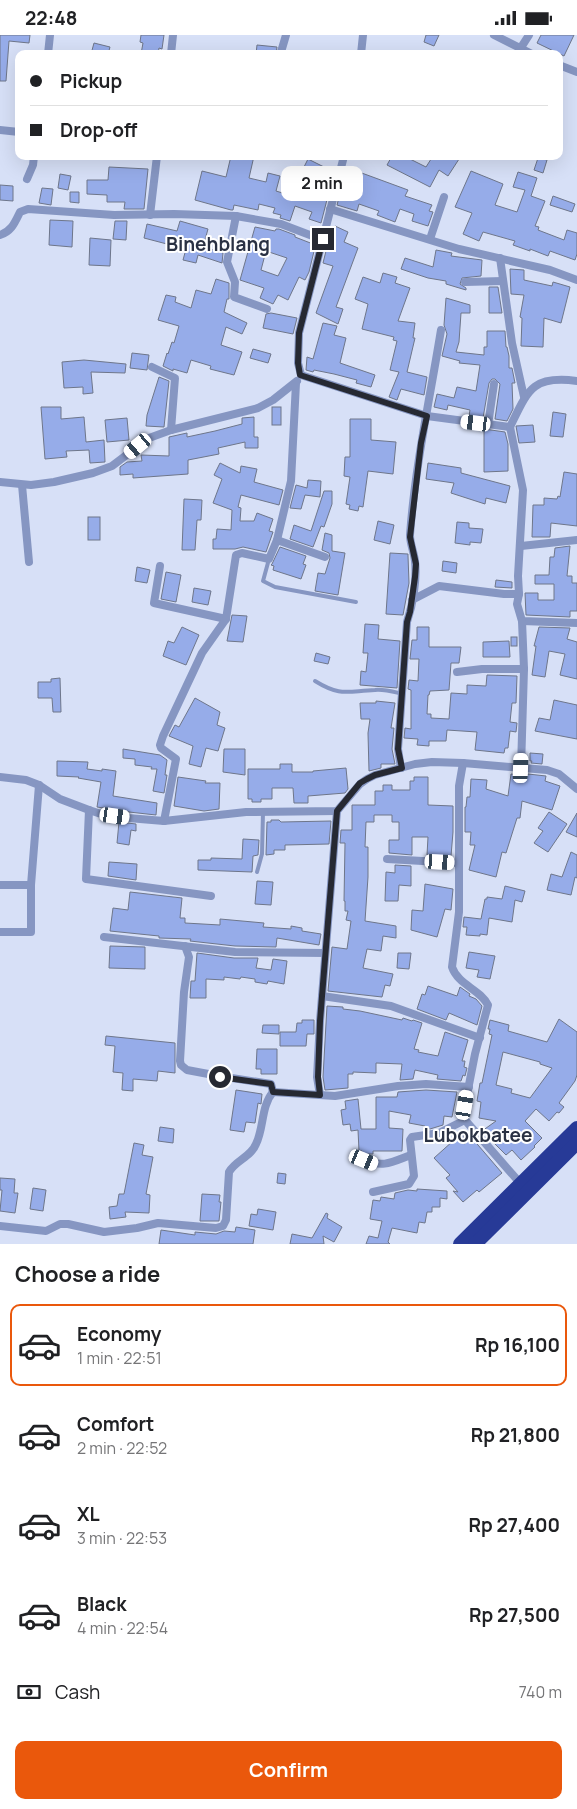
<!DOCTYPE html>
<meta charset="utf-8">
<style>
:root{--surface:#fff;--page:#f6f6f6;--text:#202124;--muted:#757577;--line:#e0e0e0;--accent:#ea580c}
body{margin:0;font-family:Manrope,sans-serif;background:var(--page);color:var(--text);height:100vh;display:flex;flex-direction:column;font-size:19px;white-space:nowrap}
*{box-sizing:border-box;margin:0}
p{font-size:16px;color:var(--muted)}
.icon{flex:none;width:28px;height:28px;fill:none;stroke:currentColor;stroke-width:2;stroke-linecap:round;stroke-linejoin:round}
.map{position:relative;height:1209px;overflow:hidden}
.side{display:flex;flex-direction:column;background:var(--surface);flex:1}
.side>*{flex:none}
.banner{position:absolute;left:15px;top:15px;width:548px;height:110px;border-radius:10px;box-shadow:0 5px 20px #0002;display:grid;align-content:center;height:110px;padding:0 15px;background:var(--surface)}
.end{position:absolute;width:22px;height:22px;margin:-11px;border:6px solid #262932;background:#fff;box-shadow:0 0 0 2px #fff}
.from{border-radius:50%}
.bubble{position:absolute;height:35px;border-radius:10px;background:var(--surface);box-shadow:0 5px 20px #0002;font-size:16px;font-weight:700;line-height:35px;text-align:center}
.car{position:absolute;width:15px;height:30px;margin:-15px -8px;border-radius:6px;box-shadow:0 0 4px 1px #0007;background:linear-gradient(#fff 24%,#345 0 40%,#fff 0 76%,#345 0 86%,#fff 0)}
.banner b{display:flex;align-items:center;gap:18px;height:48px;font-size:19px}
.banner b+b{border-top:1px solid var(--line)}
.banner i{width:12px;height:12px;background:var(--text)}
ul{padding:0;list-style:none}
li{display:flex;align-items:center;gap:15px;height:82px;margin:0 10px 8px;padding:0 5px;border:2px solid transparent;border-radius:10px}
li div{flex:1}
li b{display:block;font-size:19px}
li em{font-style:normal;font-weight:700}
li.current{border-color:var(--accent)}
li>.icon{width:45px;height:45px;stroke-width:1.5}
h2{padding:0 15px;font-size:22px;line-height:60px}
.pay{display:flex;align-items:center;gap:12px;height:55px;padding:0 15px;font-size:19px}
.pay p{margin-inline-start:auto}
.button{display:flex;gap:10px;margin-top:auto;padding:10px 15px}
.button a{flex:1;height:58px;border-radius:10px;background:var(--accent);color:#fff;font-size:20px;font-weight:700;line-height:58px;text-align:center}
.status{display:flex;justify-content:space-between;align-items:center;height:35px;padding:0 25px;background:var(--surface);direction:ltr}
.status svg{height:14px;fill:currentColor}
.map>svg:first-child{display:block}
.building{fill:#96ace9;stroke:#6e768a;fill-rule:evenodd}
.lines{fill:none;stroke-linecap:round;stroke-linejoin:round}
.lane{stroke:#8696c2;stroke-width:4}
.street{stroke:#8696c2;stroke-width:8}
.highway{stroke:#273a97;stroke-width:14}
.route{stroke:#262932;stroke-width:6}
.labels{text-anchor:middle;stroke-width:4;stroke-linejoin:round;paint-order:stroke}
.quarter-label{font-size:19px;font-weight:bold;fill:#2a3143;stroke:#fff}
</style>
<div class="status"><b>22:48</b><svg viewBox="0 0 49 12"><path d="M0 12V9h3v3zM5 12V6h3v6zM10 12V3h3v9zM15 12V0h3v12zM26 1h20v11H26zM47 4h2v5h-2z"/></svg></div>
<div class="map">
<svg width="577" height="1209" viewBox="0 0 577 1209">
<rect width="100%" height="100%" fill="#d7e0f7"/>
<g class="building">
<path d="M0,0H30L29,8L9,6L6,46H0Z"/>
<path d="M141,0H164L162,14L159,13L158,19H141L143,8L140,7Z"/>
<path d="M426,0H439L434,11L424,7Z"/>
<path d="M541,0H574L564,21L537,8Z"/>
<path d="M94,8L110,12L108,19H91Z"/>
<path d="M257,10L277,12L276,19H256Z"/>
<path d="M231,121H254L249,143L266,147L268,138L280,141L276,156L302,164L309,144L300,140L308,124L326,133L320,146L331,149L321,188L309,184L312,177L295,171L290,186L280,183L281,180L273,178L275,173L259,169L258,175L234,170L233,175H231L195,165L202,136L226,142Z"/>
<path d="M392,121H411L410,124L426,132L433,121H461L448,141L439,135L430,152L387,130Z"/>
<path d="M538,123L547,125L543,138L534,135Z"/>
<path d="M109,132L148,134L144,174H124L125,167H107V160L87,159V145H108Z"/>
<path d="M347,132L359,135V137L408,155L405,161L432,170L429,176L433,177L428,191L412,186L414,179L400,174L395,187L377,180L379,176L359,169L357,176L337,170Z"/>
<path d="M471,136L503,149L495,170L517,177L525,155L513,152L518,137L537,143L531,161L545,166L535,191L539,192L538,195L564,205L567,195L577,198V219L575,225L550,216L548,221L530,214V216L513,210L515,206L483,197L479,206L463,199L472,178L455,172Z"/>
<path d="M60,139L71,141L68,155L58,153Z"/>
<path d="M0,150L13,151V166L0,165Z"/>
<path d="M42,153L53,154L51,170L39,168Z"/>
<path d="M70,157H79V168L70,167Z"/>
<path d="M553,161L575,169L572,177L550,170Z"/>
<path d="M50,185L73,186L72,212L49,210Z"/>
<path d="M115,186H127L126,205L113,204Z"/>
<path d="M180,186L208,194L203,212L223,218L222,228L198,220L196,228L183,225L186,214L144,203L147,189L177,196Z"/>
<path d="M335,191L348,197L344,207L358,213L336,272L343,274L338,289L316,278L333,231L323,228L328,208Z"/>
<path d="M255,192L275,196L276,194H279L295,200V202L313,209L316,208L309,237L305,245L299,242L288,265L278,260L273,269L260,263L264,253L240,245ZM266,216L287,223L278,241L261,235Z"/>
<path d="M90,203L111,205L110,231L89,230Z"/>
<path d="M436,215L452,218L451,221L482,225L481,241L462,243L460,249L466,253V255L446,249V246L428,243L401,234L405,223L433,232Z"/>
<path d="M510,234L524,235V245L552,251L553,247L570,252L561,288L544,283L543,312L521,311L522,283L520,282L524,260L511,259Z"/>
<path d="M383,238L397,242L395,248L410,253L398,286L415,288L413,303H415L407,337L427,342L424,360L401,354L397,365L389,362L399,337L390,335L397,306L393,305L394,302L362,294L368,269L355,264L363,242L380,248Z"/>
<path d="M216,244L229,248V264H227L224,277L247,288L242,299L226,292L221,310L242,317L234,340L210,334L211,331L191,325L187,338L173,334V336L163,331L167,318L168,319L172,307L174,308L179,291L158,285L166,260L176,262L175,267L191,273L196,255L211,259Z"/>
<path d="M489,252H498L502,278H489Z"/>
<path d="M446,263L470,270V278H461L459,307L456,317L484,320V312H487V296H505L506,312H507L509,321V333H512L515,348H512L513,374L507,386L495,384L500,349L495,344H492L489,348L483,383L469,381L470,375L448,370L447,375L434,372L437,359L454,363L457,352L476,356L480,330L459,328L460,326L442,321L447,299L444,290Z"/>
<path d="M271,278L297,283L293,299L263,293L266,279Z"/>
<path d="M323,288L337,291L334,300L346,303L340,328L375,340L371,352L356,348L357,345L334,339L314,335L313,337L306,335L307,322L313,324Z"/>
<path d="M253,314L271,319L268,328L250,323Z"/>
<path d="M132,318L149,320L147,335L130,333Z"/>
<path d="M84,325L126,329L125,338L91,337L93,358L83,359V352L64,353L62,327Z"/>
<path d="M159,342L169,346L164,392L146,391L147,380Z"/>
<path d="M41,372H61V384L84,382L86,407L104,405L105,427L90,428L89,415L66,416L67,422L45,424Z"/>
<rect x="272" y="372" width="9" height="18"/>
<path d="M553,377L566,379L563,402L550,401Z"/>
<path d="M254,382V402H258V413H245V407L218,413L219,419L188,425V439L133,443V439L120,440V432L127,427L142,426L141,420L169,421V402L187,398V402L215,396L242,389V383Z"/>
<path d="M127,383L129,405L107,407L105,385Z"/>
<path d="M350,384H371V405L396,407L393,439L368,436L363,472L359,471L358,476L349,474L350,470L346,469L350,442L344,441L345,422H350Z"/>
<path d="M533,390L535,407L519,408L516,391Z"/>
<path d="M484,394L505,397L508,409V436L484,437Z"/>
<path d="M220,428L240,438L241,431L257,434L254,447L283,455L279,470L241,460L238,472L241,473L240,486H254L257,478L273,484L269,496L273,497L266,517L243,512L235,514H213V504H216L217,494L231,495L232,475L213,468L222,444L214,440Z"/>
<path d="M428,428L461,433V438L510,451L506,468L486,463L485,469L451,458L454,448L426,444Z"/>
<path d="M564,437L577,439V491L551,488L550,502H532L533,470H544V463L557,464L558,461L560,462Z"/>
<path d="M308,445L321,446L320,462L305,460L301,474L290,473L296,450L307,453Z"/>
<path d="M324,456H332V469L324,492L321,491L313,512L290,504L294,490L311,496Z"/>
<path d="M184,464L202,465L201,485H197L195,515H182Z"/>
<rect x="88" y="482" width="12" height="23"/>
<path d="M378,486L394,490L390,509L374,505Z"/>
<path d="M457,487L469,488V493L483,494L481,508L470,507V510L455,508Z"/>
<path d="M325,498L332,500V516L345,518L338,560L315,556L318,538L325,539L330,523L329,518L322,515Z"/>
<path d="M570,511L567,541H572V548H577V576H570V582L526,580L525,558H538V565H554V549H535V540H549L550,522H554L555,513Z"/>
<path d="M280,512L306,521L303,529L306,530L301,544L273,535L274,531L271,530L272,529Z"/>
<path d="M390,518L408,519V521L409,548L403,580L386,579Z"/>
<path d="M443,526L457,528L456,538L442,536Z"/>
<path d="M137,532L150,535L147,548L135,546Z"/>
<path d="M166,537L181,540L176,567L161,564Z"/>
<path d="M496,545L512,547V553L495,552Z"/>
<path d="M194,553L211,556L208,570L192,567Z"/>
<path d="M232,580L247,581L243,607L227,606Z"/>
<path d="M365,589L379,590L378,604L400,606L397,653L360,650L361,636L366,637L368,618H363Z"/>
<path d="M182,592L199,600L186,630L163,621L168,606L174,608Z"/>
<path d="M417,592H429V612H461L459,628H451L449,655L430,656L429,660H428L427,679H431V683L449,684L451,658L467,659V650L486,651L487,640L517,641L516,668H512L510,687L517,688L516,697L510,696L508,713H505L504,718L475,715L477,697L447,695L446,706H429V711L417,710L418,704L404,703L405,693L411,694V655L408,654L409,645L418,646L419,624H410L412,605H417Z"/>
<path d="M539,592L570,593L567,604L577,607V644L560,640L565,619L549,616L545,642L532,640L536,611H534Z"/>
<rect x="511" y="602" width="6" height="9"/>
<path d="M509,606L510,622H483V607Z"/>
<path d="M316,618L330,622L328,629L314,626Z"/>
<path d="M60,643L61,677H53L52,663H38V647H51V644Z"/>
<path d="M195,663L220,677L217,690L225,693L218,716L206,713L201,732L189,729L193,711L169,701L175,690L179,692Z"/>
<path d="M554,665L577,670V704L535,696L539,683L550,685Z"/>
<path d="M376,666L395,668L391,693H394L392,714L395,729H381V733L369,736L368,698L370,684H361L360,668H376Z"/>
<path d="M123,714L160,720L167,725L165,740H167L164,758L153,756L157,734H151L152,732L135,730V724L123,723Z"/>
<path d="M224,714H245V740L223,737Z"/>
<path d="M530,718L543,719L542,729L531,728L532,726H530Z"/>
<path d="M57,726L88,727L87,734L102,736V734L116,736L113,761L157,768L156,780L129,777L97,772L101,747L78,743L79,742L57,741Z"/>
<path d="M280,729H292V737H313V736L346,733L348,754L345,758L308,761V768H294L293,753H272V764H261V767H252V764H248V734H280Z"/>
<path d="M511,739L527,741L528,739L546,741L545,746L560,751L552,775L522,766L520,783H517L506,818L502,817L496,842L469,835L475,810H470L471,797H465V772H466L467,762H470L471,744L487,745L486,754L508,761Z"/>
<path d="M178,742L206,746L205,748H220L219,774L204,776L174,771Z"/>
<path d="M414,742H428V770L453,771V797L451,821L427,820L428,802H412V820L389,818V805H399V787H392V780H374V787H366L365,812H368V842L365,886L396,891V903L383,901L381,916L367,914L363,933L393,939L390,951L385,950L382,962L328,956L332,912L347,914L351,886L346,885L348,876H345V866H344L345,808H340L341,795H352V770H375V756H383V750H392V755H410V746H414Z"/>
<path d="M549,777L567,789L548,817L534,808L543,796L538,793Z"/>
<path d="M577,778V802L566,797Z"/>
<path d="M271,785H279L281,787L331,786L329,809L285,810V815H274V819L266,820L267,787H271Z"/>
<path d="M119,787L136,789V796L131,795L129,810L117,808Z"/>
<path d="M243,804L259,805L258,820L253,821L252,837L198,835V825H211V823L242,824Z"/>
<path d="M571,817L577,820V843L575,842L571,860L547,855L551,839L562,842Z"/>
<path d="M109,827L137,829L136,845L108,841Z"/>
<path d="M395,830L411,831V851L399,850L398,866H385L386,837L395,838Z"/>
<path d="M257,846L273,847L271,870L255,869Z"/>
<path d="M425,849L453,854L451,875L445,874L437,902L411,895L412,875L423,876Z"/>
<path d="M505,851L525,856L522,867L515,865L512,887L489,883L487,900L480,899V901L466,900L467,892H463L464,882L481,884L485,864H487V862L502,864Z"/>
<path d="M130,857L182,863L180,883H185V888L220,890V884L264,888L263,892L291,894V891L302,893V896L321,899L319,910L277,903L276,912L235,911L190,906L191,904L159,903V901L110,896L113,873L128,875Z"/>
<path d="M110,911L145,912V934L109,933Z"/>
<path d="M469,917L495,921L490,944L477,942L479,935L466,933Z"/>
<path d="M197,918L234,923H258L256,933L271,935L273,924L287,926L284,949L268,946L267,949L255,947V944L241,942L240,944L224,942V945L206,944V963H190L191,946H195Z"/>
<path d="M398,918H411L409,934L397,933Z"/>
<path d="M428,951L457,961L460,952L470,959L469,961L476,964L482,971L477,990L449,978L446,985L417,974L422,959L425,960Z"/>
<path d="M327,971L343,972V974L360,976L402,985L403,983L412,986L413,985L422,988L414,1014L419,1015L418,1017L438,1021L445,997L468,1005L462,1026H465L464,1032L467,1033L465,1041L463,1040L461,1046L437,1044L438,1040L415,1035L413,1044L400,1045L402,1029L376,1028V1038L353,1037V1039H348V1053L325,1055L323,1042Z"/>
<path d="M559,984L577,997V1040L575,1046L559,1068L564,1072L559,1078L557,1077L549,1086L536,1074L525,1086L542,1103L534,1111L535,1112L521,1125L512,1115L506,1120L482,1096L496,1086L479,1083L481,1067L477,1066L480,1048H482L492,1000L489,999L490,994H488L490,985L509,990L508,996L547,1007ZM503,1017L540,1027V1029L552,1033L530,1063L511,1058L512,1054L496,1050Z"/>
<path d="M302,985H314V999H307L306,1011H280V997H296L297,988H302Z"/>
<path d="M263,990H279V999L262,998Z"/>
<path d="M106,1001L175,1008V1038L158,1036L157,1046L133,1044V1056L122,1055L123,1038L113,1037L115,1011L105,1010Z"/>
<path d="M257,1014H277V1039H261V1034H256Z"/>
<path d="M236,1055L262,1059L261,1069L258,1068L255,1088L246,1087L244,1097L230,1095Z"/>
<path d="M426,1055L457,1057L452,1082L444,1081L443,1090L430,1094L425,1093V1091L409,1088L411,1080L389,1076V1093L403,1094L402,1116H373V1119H362V1116H359L358,1095L351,1096L350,1089L343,1090L341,1075L346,1074L345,1066L358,1064L361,1094H376V1062H397L398,1057Z"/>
<path d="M160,1092L174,1094L173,1108L158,1106Z"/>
<path d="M463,1097L464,1109L472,1103L502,1138L479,1157L477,1155L463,1167L453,1156L458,1157L446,1143L450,1140L434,1123Z"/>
<path d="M134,1108L144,1110L142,1120L153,1122L146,1159L150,1160L149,1178L125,1177L126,1182L110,1184L109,1172L117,1171L119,1159H124Z"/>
<path d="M278,1138L286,1139L285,1149L277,1148Z"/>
<path d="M0,1143L15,1144L14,1158H18L15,1178L0,1176L2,1155H0Z"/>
<path d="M33,1153L46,1155L43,1176L30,1174Z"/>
<path d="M417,1154L447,1156V1164L440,1163V1172H432V1177H427L425,1188L419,1187L417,1198L392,1193L388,1207L390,1209H366L369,1201L378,1203L382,1186L370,1184L373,1165L380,1166L381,1162L394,1164L395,1158L408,1155L417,1156Z"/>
<path d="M202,1159L220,1160L219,1167H221L219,1186H200Z"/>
<path d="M258,1174L276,1177L273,1195L249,1191L251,1179L257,1180Z"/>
<path d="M326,1178L328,1179L327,1183L342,1192L334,1207L323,1201L324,1209H290L292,1199L312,1203Z"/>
<path d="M236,1192L255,1195L253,1209H159L161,1195L195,1200V1197L216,1199L224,1196L235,1197Z"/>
</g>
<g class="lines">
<g class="lane">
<path d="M269,524L263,546L275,552L356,567"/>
<path d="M315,646C341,662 347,656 375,655C384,654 394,657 403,659"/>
<path d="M257,837L262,819L263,777"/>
</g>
<g class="street">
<path d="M494,0L532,19"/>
<path d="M520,14L529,0"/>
<path d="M281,17L286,0"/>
<path d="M48,19L50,0"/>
<path d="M171,19L173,0"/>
<path d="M361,19L363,0"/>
<path d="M559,30L577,37"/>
<path d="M0,95L19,97"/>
<path d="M344,121L299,298L298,328L301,340L427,381L510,392C528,355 532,340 577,346"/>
<path d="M27,144L33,130L34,121"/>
<path d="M330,174L459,214L550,235L577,245"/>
<path d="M150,180L157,121"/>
<path d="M236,181L227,227L235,247L234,262L267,274"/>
<path d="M0,200C12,196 15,187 20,177L28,174L114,180L174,179L236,181L281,189L323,205"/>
<path d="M430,204L444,162"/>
<path d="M500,223L512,308L524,362"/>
<path d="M465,247L503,246"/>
<path d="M152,332L175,343L171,395"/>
<path d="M488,390L494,349"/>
<path d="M510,392L523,455L518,541L519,559L517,569L522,586L577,588"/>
<path d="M0,447L31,450L54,447L93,438L112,431L149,403L171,395L258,373L273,365L297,346"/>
<path d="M22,450L29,527"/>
<path d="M277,505L325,522"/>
<path d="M521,511L577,505"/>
<path d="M160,531L154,568L226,584"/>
<path d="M412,565L439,551L504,559H519"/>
<path d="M457,637L482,634H524"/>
<path d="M463,728L459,751V877L452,932C458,950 480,954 488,970L475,1019L465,1070V1085L520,1148"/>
<path d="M401,733L398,714L407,587C413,569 417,545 415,526C414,517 410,509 410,500C415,431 430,363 441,295"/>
<path d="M521,733L524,634L522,586"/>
<path d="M0,742L26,745L39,750L60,764L89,775L101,779L128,783L164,786L246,777L337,776L360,749L367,744L375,740L415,729L432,727L463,728L547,735L559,739L577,754"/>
<path d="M89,775L86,844L211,861"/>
<path d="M164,786L176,724L161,713L160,710L163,701L202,618L226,584L236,520L242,518L269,524L277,505L291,446L296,348"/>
<path d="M387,824L458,828"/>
<path d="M0,850H31"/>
<path d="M0,897H31V850L39,750"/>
<path d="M104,902L235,917L325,918"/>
<path d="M185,911L189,922L184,957L180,1026L181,1030L187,1035L219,1041L271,1049L273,1057"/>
<path d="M322,961L391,971L480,1003"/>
<path d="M320,1060L317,1042L320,986L337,776"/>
<path d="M364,1125C384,1133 392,1127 411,1120"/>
<path d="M373,1157L409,1149L414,1141L410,1105L412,1102L439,1098L465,1085"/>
<path d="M0,1191L46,1196L60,1189H68L104,1197L137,1193L158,1188L216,1193L223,1191L226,1185L229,1137C236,1125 251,1122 256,1109C264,1093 261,1071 273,1057L335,1061L398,1051L426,1049L469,1052"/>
</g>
<g class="highway">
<path d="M460,1209L577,1093"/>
<path d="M475,1209L577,1108"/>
</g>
</g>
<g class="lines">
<path class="route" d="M220,1042L271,1049L273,1057L320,1060L318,1042L320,986L337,776L360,748L367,744L375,740L402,733L398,714L407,587L410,577L415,542L416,529L410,502L421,408L427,381L300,340L298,328L299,298L323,204"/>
</g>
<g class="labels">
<g class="quarter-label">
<text x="218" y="216">Binehblang</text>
<text x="478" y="1107">Lubokbatee</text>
</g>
</g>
</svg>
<i class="end from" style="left:220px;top:1042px"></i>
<i class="end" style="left:323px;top:204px"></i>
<div class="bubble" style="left:281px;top:131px;width:82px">2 min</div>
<i class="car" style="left:476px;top:388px;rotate:277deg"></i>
<i class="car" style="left:138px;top:411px;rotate:230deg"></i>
<i class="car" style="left:521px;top:733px;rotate:2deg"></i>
<i class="car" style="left:115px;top:781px;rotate:98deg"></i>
<i class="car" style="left:440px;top:827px;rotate:93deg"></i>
<i class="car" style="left:465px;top:1070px;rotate:10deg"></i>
<i class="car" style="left:364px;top:1125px;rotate:112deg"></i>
<div class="banner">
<b><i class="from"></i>Pickup</b>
<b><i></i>Drop-off</b>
</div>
</div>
<section class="side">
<h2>Choose a ride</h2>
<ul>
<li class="current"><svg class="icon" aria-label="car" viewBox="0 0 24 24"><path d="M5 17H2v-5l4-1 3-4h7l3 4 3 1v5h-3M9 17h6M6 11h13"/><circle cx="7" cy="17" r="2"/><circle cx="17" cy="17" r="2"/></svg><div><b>Economy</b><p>1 min · 22:51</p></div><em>Rp 16,100</em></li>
<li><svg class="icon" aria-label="car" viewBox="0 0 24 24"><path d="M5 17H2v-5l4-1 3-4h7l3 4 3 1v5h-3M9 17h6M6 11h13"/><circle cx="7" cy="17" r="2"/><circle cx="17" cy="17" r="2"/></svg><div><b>Comfort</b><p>2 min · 22:52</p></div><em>Rp 21,800</em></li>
<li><svg class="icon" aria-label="car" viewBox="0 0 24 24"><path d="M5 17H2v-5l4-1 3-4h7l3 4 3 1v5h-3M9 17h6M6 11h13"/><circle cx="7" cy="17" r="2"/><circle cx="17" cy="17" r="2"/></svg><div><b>XL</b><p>3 min · 22:53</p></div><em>Rp 27,400</em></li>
<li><svg class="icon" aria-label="car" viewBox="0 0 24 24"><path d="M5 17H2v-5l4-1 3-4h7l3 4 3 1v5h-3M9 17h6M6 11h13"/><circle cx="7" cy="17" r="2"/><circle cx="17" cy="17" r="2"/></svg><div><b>Black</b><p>4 min · 22:54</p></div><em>Rp 27,500</em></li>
</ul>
<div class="pay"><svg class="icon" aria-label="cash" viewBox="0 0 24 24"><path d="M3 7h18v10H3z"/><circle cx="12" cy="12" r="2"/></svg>Cash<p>740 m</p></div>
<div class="button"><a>Confirm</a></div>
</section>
